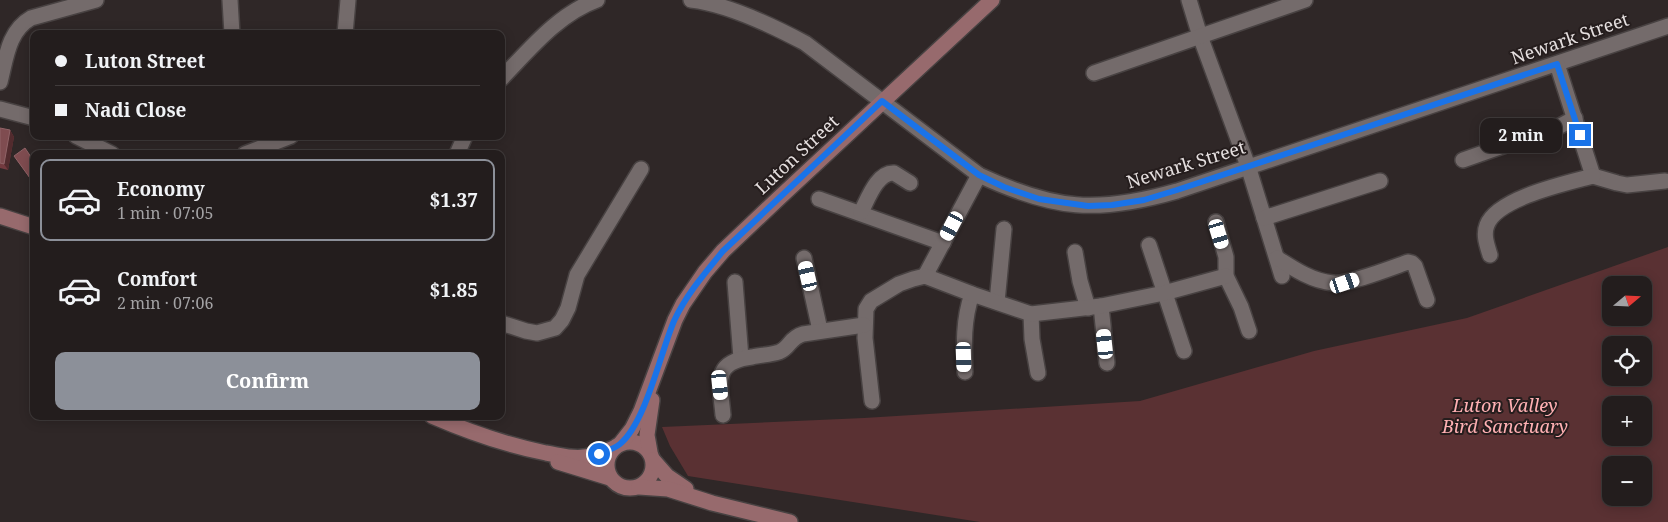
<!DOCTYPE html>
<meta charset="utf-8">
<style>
:root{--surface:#231d1d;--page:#2f2a2a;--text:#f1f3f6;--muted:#a3a2a4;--line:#403b3b;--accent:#8c9099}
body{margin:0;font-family:"Noto Serif",serif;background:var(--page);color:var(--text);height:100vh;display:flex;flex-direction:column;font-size:19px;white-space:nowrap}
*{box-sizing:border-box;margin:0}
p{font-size:16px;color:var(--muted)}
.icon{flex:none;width:28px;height:28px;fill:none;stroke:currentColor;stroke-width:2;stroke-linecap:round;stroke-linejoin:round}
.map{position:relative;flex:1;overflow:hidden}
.details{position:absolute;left:30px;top:150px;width:475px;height:270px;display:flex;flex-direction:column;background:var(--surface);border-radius:10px;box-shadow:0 2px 12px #0003,0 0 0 1px var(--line)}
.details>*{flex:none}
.banner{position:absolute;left:30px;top:30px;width:475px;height:110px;border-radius:10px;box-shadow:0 2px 12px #0003,0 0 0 1px var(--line);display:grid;align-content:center;height:110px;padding:0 25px;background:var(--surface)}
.needle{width:32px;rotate:71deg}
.fabs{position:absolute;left:1602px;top:276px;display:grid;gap:10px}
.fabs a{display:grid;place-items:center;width:50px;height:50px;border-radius:10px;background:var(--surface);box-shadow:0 2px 12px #0003,0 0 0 1px var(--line);font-size:25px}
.end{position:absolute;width:22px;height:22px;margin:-11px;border:6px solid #1a73e8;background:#fff;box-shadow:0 0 0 2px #fff}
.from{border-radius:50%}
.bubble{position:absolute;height:35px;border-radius:10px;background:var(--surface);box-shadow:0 2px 12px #0003,0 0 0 1px var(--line);font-size:16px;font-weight:700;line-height:35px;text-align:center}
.car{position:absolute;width:15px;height:30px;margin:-15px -8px;border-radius:6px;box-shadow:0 0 4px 1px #0007;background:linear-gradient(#fff 24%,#345 0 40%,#fff 0 76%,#345 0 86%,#fff 0)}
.banner b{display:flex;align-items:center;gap:18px;height:48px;font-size:19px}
.banner b+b{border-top:1px solid var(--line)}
.banner i{width:12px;height:12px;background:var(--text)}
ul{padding:9px 0 0;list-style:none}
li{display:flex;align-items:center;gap:15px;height:82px;margin:0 10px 8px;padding:0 15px;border:2px solid transparent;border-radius:10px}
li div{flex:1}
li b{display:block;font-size:19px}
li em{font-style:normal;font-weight:700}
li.selected{border-color:var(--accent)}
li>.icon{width:45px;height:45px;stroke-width:1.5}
.cta{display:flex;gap:10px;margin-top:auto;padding:10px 25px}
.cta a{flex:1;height:58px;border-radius:10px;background:var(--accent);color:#fff;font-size:20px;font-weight:700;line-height:58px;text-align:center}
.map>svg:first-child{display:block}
.green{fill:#5a3133;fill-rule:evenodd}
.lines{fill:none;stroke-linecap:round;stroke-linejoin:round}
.street-casing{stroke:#484242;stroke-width:18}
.secondary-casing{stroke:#484242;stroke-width:18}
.street{stroke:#746b6b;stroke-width:15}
.secondary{stroke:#976a6d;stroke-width:15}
.wall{fill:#733a3f}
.shaded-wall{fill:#522b2e}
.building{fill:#7f4c50;stroke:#8f6367}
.route{stroke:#1a73e8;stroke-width:6}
.labels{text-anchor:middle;stroke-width:4;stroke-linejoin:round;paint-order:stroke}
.street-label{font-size:18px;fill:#e5dfdf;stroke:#251d1d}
.park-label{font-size:18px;font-style:italic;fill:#ffb0b3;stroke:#251d1d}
</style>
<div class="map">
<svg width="1668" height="522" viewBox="0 0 1668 522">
<rect width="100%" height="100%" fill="#2f2727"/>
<path class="green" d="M1668,247V522H980L688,476L670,446L662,427L864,418L1140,401L1314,351L1467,318ZM1611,285H1644V318H1611ZM1611,345H1644V378H1611ZM1611,405H1644V438H1611ZM1611,465H1644V498H1611Z"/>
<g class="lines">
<defs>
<g id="street">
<path d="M230,0L232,34"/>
<path d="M691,0C727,4 773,26 805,43L979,175C1054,210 1097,214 1177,191L1668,26"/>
<path d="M1189,0L1200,36L1248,166L1282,276"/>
<path d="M345,34L348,0"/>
<path d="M1557,64L1593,176"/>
<path d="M1094,73L1305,0"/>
<path d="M501,79C529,50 558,14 597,0"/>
<path d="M0,82C6,59 8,31 31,18L96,0"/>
<path d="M0,109L34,118"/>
<path d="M76,136L112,154"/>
<path d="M245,154L291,136"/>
<path d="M457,154L465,136"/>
<path d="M1463,160L1560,126L1575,118"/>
<path d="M1593,176L1617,183L1627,185L1665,181"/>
<path d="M819,199L943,243"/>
<path d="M861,212C868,199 877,172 894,173L910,183"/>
<path d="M1264,218L1380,181"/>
<path d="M1216,222L1226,257V276L1241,307L1249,331"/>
<path d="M1149,245L1184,351"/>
<path d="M1075,252L1080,281L1088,308"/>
<path d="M1490,255C1487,245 1483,235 1487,225C1497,198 1567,183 1593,176"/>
<path d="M804,258L820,330"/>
<path d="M1277,258C1294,269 1312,281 1333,283C1348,285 1391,268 1408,262L1412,263L1415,266L1427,300"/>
<path d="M925,276L979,175"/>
<path d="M735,282L741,358"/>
<path d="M997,302L1004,229"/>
<path d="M1101,306L1107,363"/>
<path d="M1031,314L1032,339L1038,373"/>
<path d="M501,323L526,331L537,333L555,328L562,320L568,308L577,275L641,169"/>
<path d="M965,372C964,345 963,320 972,294"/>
<path d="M872,401L865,338L866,309L871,301L899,284L913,279L925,276L972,294L1031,314L1101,306L1164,293L1226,276"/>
<path d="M723,415C720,382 712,362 752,357C760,355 770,355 779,352C790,348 789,338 803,334L864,325"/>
</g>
<g id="secondary">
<path d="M0,216L34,227"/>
<path d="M432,416C469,432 506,445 546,453C559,455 572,459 584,457C595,456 604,452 614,448"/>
<circle cx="630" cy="465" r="23"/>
<path d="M621,443L632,429L641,411L675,320L683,304L705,272L723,251L779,198L992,0"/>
<path d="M650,452L647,435L652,400"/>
<path d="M653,460L667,476L686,489"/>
<path d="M558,462L610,478"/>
<path d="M639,487L668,489L712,503L790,522"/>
</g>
</defs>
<use href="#street" class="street-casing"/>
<use href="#secondary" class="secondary-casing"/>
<use href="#street" class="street"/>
<use href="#secondary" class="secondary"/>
</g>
<g class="wall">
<path d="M0,128L10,130L14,137L8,170L0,168Z"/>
<path d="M34,155V184L14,156L31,157Z"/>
</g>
<path class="shaded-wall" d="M10,130L14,137L8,170L4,164Z"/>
<g class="building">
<path d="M0,128L10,130L4,164L0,163Z"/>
<path d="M25,148L31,157L34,155V175L30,178L14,156Z"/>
</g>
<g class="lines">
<path class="route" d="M599,454C606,451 614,449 620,444C646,422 660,354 674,321C686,295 705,273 723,251L882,101L979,175L1004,187L1039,199L1088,206L1112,205L1144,200L1177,190L1557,64L1580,135"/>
</g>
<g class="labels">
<g class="street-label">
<text transform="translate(1570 39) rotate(-19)" y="6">Newark Street</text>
<text transform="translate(797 155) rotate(-43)" y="6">Luton Street</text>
<text transform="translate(1186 165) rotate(-17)" y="6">Newark Street</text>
</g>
<g class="park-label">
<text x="1505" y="412">Luton Valley<tspan x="1505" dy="21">Bird Sanctuary</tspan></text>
</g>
</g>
</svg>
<div class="fabs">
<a><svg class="needle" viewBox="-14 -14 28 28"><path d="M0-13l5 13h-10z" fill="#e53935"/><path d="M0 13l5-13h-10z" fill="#a3a2a4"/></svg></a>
<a><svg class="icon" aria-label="locate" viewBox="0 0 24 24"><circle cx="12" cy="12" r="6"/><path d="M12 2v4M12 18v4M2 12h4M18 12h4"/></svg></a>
<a>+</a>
<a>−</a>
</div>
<i class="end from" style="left:599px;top:454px"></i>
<i class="end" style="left:1580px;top:135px"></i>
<div class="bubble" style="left:1480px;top:118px;width:82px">2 min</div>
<i class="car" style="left:952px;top:226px;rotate:208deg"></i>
<i class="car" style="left:1219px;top:234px;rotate:163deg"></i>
<i class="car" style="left:808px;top:276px;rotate:347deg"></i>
<i class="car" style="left:1345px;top:283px;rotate:71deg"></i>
<i class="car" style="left:1105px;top:344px;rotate:354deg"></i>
<i class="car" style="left:964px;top:357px;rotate:178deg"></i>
<i class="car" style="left:720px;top:385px;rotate:174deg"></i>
<div class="banner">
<b><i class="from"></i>Luton Street</b>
<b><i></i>Nadi Close</b>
</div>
<section class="details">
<ul>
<li class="selected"><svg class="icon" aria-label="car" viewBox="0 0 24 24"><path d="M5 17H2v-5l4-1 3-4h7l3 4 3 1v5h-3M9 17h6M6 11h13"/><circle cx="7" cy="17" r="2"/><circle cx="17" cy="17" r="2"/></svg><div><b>Economy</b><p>1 min · 07:05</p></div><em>$1.37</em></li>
<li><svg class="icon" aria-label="car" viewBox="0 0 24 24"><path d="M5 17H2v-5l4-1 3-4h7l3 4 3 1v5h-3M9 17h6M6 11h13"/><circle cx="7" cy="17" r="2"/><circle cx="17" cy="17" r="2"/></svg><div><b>Comfort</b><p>2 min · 07:06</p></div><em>$1.85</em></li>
</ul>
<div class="cta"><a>Confirm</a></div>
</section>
</div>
